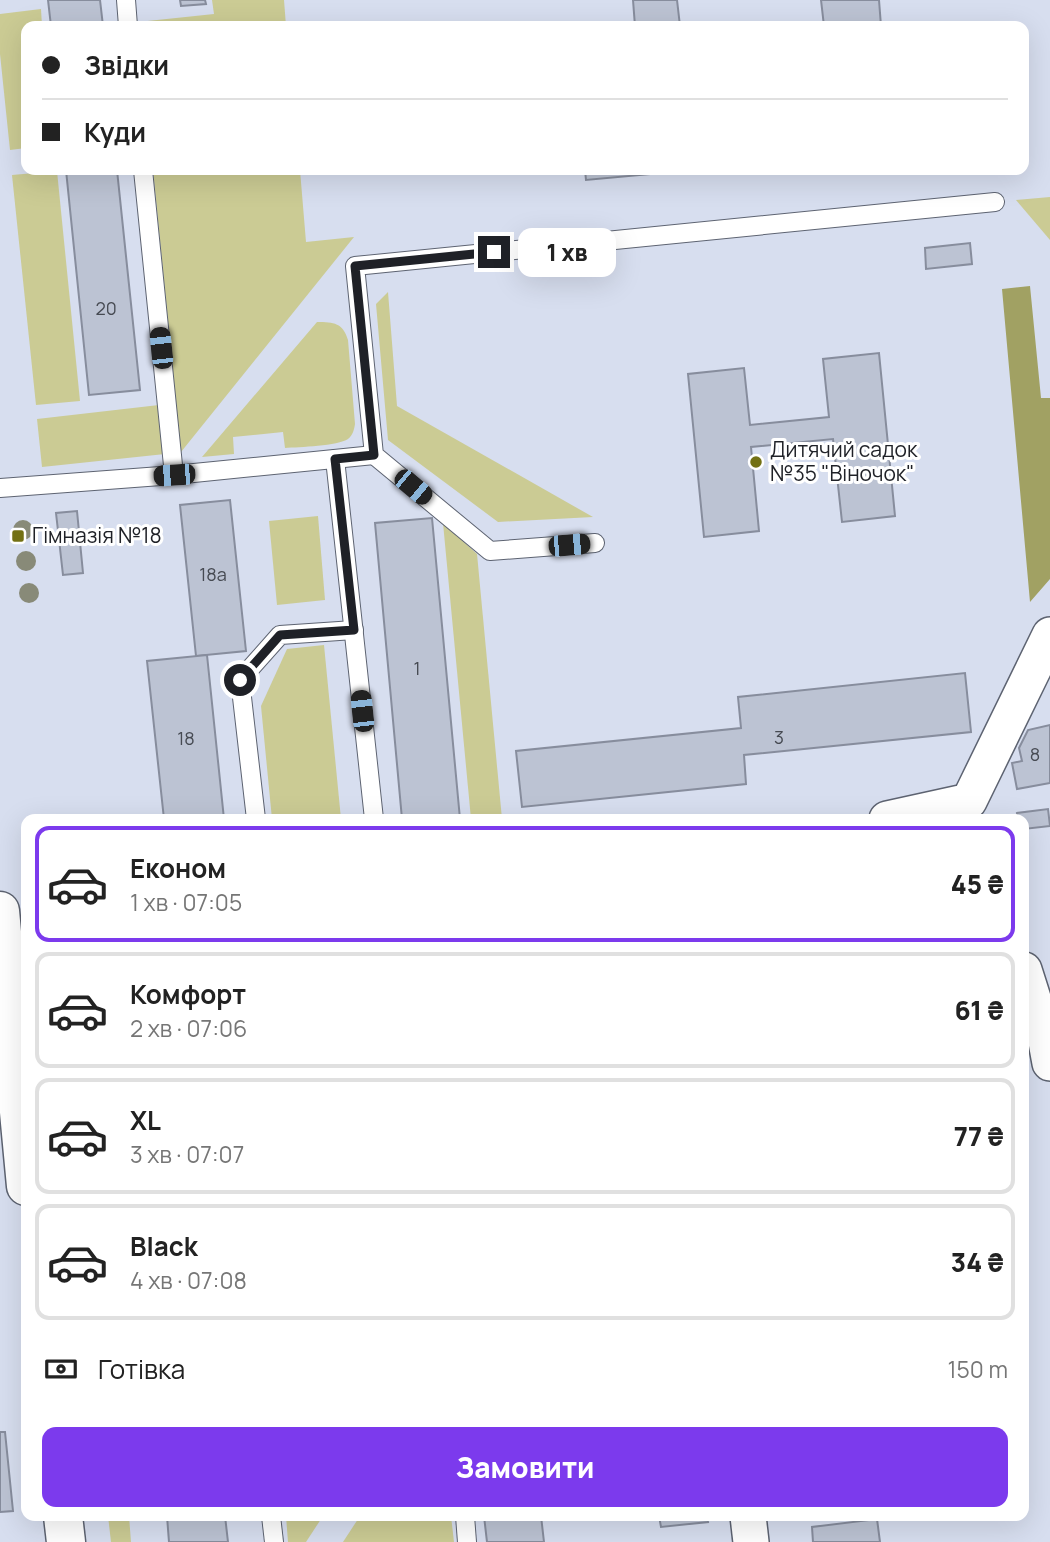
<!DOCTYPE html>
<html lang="uk">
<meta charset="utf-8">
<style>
:root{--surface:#fff;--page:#f2f2f2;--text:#222;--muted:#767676;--line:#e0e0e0;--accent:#7c3aed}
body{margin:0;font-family:Manrope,sans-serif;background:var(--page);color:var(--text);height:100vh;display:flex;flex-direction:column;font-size:26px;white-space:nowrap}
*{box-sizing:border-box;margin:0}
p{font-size:23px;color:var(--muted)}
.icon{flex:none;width:38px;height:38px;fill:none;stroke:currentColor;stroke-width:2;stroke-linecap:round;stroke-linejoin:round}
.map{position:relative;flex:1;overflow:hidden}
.panel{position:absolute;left:21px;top:814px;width:1008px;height:707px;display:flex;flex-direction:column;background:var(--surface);border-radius:14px;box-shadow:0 7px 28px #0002}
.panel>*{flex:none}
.top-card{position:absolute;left:21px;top:21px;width:1008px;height:154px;border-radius:14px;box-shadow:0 7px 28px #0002;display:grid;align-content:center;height:154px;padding:0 21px;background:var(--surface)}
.end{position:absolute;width:32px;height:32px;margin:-16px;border:9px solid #1f2127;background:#fff;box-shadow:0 0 0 4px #fff}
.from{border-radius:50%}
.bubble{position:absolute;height:49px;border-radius:14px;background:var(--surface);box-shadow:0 7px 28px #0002;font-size:23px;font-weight:800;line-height:49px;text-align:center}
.car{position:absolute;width:21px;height:42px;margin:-21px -10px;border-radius:9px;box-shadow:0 0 5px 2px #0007;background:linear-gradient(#222 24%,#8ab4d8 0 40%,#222 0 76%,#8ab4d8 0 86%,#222 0)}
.top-card b{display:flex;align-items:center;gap:24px;height:66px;font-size:26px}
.top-card b+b{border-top:2px solid var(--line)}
.top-card i{width:18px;height:18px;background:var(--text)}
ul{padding:12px 0 0;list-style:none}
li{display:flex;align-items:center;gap:21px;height:116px;margin:0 14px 10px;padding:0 7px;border:4px solid var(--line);border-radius:14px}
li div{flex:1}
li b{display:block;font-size:26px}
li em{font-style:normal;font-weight:800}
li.active{border-color:var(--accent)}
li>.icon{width:63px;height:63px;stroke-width:1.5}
.pay{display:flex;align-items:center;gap:18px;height:77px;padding:0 21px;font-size:26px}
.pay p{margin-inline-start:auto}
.cta{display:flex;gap:14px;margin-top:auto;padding:14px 21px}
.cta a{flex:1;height:80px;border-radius:14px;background:var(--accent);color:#fff;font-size:28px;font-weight:800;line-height:80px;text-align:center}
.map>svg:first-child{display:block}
.green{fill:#cbcb94}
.forest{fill:#a1a163}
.building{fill:#bcc3d3;stroke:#878d9d;stroke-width:2}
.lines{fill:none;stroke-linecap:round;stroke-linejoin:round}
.lane-casing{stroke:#5d6371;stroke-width:20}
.street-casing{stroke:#5d6371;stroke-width:38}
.secondary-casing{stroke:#5d6371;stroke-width:41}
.lane{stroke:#fff;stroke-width:18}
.street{stroke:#fff;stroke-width:35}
.secondary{stroke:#fff;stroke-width:38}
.tree{fill:#888a78}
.route{stroke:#1f2127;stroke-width:9}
.poi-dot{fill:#737114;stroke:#fff;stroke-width:2.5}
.labels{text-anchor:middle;stroke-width:6;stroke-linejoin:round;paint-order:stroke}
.number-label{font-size:18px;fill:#464a52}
.poi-label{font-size:21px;fill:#1f2127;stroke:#fff;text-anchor:start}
</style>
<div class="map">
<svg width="1050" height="1542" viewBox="0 0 1050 1542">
<rect width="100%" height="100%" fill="#d7deef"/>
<g class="green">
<path d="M212,0H284L286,26H138V22L214,14Z"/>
<path d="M41,9L42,26H26V148L10,150L0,54V14Z"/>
<path d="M153,170H300L306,242L354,237L181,452Z"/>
<path d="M57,171L80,401L36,405L12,175Z"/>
<path d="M1050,197V240L1016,200Z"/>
<path d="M388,292L397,406L593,517L498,522L388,440L376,304Z"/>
<path d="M317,322C334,322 343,323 348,340L355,424C354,430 353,435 348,439C338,446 299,447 285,448L283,432L233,437L234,454L202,457Z"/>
<path d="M159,405L165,454L42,467L37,419Z"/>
<path d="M318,516L325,600L277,605L269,521Z"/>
<path d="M443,523L477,554L502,819H471Z"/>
<path d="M324,645L341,819H272L261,706L287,649Z"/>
<path d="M108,1516H129L131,1542H111Z"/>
<path d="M286,1516H323L306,1542H288Z"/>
<path d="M360,1516H451L454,1542H343Z"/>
</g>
<path class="forest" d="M1030,286L1041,398H1050V579L1030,602L1002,289Z"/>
<g class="building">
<path d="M48,0H100L103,26H51Z"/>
<path d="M180,0H205L206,4L181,6Z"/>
<path d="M633,0H677L680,26H635Z"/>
<path d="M821,0H879L881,26H824Z"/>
<path d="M66,170H117L140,390L89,395Z"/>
<path d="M585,170H694L586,180Z"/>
<path d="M970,243L972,264L926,269L925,248Z"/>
<path d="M879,353L895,516L842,522L833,439L751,447L759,531L704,537L688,374L744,368L750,425L829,417L823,359Z"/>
<path d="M230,500L246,651L196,656L180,505Z"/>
<path d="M77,511L83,573L63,575L56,513Z"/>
<path d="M432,518L460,819H402L375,523Z"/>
<path d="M207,655L224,819H164L147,661Z"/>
<path d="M965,673L971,732L744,755L746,784L522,807L516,751L741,728L738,697Z"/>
<path d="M1050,725V783L1017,789L1012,763L1022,761L1019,748L1028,730Z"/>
<path d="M1048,809L1050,826L1024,829V819H1018L1017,813Z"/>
<path d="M0,1432H5L13,1511L0,1512Z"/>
<path d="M167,1516H225L228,1542H169Z"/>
<path d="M484,1516H541L544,1542H487Z"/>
<path d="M659,1516H707L708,1522L661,1527Z"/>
<path d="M877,1519L880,1542H813L812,1527Z"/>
</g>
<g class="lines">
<defs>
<g id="lane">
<path d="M126,0L128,26"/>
<path d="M143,170L174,475"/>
<path d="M335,459L374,819"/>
<path d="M0,488L174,475L374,455"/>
<path d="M595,543L490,551L374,455L355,266L995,202"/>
<path d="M256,819L240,680L280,635L354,630"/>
<path d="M271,1516L274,1542"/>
<path d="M465,1516L467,1542"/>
</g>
<g id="street">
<path d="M887,819L969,801L1050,635"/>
<path d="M1024,970L1045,1036L1050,1063"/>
<path d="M748,1516L751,1542"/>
</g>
<g id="secondary">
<path d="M0,911L26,1186"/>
<path d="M63,1516L66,1542"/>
</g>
</defs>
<use href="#lane" class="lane-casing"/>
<use href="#street" class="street-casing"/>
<use href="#secondary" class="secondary-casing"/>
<use href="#lane" class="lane"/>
<use href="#street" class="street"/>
<use href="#secondary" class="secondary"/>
</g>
<g class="tree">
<circle cx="23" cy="530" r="10"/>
<circle cx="26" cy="561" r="10"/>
<circle cx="29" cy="593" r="10"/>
</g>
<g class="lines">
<path class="route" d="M240,680L280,635L354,630L335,459L374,455L355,266L494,252"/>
</g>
<g class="poi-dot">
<circle cx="756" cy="462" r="7"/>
<rect x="11" y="529" width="14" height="14" rx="3.5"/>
</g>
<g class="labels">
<g class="number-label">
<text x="106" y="315">20</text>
<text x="213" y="581">18а</text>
<text x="417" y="675">1</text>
<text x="779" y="744">3</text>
<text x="186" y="745">18</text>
<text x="1035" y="761">8</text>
</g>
<g class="poi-label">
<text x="770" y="457">Дитячий садок<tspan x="770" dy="24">№35 "Віночок"</tspan></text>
<text x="32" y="543">Гімназія №18</text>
</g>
</g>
</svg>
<i class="end from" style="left:240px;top:680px"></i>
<i class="end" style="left:494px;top:252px"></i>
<div class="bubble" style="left:518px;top:228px;width:98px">1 хв</div>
<i class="car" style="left:161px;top:348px;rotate:354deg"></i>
<i class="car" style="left:174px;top:475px;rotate:266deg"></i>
<i class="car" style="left:413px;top:487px;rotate:130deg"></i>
<i class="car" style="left:569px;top:545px;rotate:85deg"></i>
<i class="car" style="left:362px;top:711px;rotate:354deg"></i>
<div class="top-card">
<b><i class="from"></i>Звідки</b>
<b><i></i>Куди</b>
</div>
<section class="panel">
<ul>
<li class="active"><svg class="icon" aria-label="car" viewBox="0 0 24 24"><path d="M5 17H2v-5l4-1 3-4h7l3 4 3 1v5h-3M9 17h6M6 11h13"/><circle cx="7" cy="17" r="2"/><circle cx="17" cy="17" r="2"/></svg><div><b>Економ</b><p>1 хв · 07:05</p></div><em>45 ₴</em></li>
<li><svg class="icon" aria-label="car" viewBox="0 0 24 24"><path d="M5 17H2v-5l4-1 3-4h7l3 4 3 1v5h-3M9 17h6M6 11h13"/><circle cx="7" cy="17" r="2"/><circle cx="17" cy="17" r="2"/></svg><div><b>Комфорт</b><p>2 хв · 07:06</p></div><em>61 ₴</em></li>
<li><svg class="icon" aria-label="car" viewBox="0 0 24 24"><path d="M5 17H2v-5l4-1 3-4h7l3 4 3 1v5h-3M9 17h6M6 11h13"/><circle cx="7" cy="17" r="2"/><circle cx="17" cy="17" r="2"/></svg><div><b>XL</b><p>3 хв · 07:07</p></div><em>77 ₴</em></li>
<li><svg class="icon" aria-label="car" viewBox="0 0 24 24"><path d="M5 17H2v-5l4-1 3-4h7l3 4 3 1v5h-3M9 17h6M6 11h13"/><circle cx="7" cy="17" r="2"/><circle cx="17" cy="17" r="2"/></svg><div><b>Black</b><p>4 хв · 07:08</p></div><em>34 ₴</em></li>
</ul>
<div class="pay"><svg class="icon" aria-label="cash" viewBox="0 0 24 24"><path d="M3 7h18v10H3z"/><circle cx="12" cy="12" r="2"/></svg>Готівка<p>150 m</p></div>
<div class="cta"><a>Замовити</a></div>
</section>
</div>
